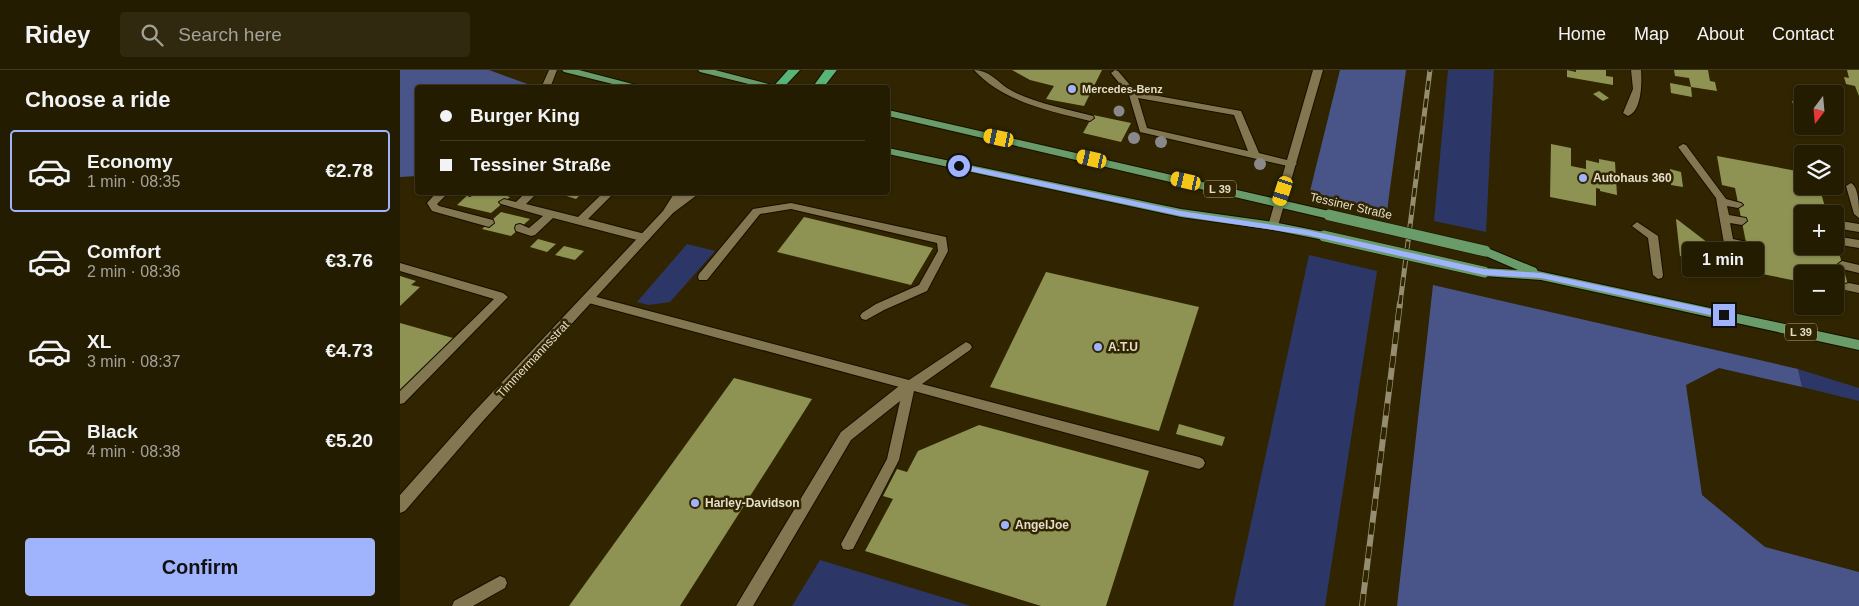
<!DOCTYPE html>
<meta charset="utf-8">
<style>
:root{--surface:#241c00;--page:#30290f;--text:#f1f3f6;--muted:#a3a199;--line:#413a22;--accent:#a0b3fd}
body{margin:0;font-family:Arial,sans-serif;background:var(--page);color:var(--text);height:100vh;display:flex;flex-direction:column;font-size:19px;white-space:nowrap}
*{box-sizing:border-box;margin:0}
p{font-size:16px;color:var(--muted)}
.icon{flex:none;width:28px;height:28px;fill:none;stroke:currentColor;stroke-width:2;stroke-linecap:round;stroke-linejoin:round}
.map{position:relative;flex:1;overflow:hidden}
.drawer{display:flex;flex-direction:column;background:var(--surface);width:400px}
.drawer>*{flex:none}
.guide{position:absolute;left:15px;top:15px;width:475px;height:110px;border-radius:5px;box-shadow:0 1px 4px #0004,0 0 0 1px var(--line);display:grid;align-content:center;height:110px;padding:0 25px;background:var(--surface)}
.needle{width:32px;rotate:196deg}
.buttons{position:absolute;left:1394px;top:15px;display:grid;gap:10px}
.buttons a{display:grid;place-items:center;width:50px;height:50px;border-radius:5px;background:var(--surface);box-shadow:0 1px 4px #0004,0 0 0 1px var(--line);font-size:25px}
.end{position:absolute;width:22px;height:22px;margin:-11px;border:6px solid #a0b3fd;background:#111;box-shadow:0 0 0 2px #111}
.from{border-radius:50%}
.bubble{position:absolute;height:35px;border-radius:5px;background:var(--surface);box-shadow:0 1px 4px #0004,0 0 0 1px var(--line);font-size:16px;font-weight:700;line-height:35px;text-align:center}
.car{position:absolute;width:15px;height:30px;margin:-15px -8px;border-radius:6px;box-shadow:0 0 4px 1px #0007;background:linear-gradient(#f5c518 24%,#345 0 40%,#f5c518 0 76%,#345 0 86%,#f5c518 0)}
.guide b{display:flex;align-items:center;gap:18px;height:48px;font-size:19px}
.guide b+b{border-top:1px solid var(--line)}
.guide i{width:12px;height:12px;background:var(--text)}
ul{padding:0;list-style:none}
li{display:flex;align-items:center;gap:15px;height:82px;margin:0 10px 8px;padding:0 15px;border:2px solid transparent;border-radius:5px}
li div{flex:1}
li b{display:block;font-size:19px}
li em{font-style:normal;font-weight:700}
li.on{border-color:var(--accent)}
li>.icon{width:45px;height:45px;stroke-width:1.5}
h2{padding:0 25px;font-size:22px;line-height:60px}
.primary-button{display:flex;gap:10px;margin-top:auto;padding:10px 25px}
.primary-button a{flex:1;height:58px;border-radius:5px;background:var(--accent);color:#111;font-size:20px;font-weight:700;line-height:58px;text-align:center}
header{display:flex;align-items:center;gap:30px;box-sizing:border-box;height:70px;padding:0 25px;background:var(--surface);border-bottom:1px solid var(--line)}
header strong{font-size:24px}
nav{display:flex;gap:28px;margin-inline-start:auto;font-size:18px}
.search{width:350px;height:45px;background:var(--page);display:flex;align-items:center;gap:12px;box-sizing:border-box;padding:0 18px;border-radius:5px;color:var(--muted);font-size:19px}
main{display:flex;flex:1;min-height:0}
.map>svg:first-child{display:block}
.green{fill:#2d3767}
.forest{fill:#495589}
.building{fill:#8e9354}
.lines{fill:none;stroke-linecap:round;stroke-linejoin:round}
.service-casing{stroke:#160e00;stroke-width:2}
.minor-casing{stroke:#160e00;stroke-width:2}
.primary-casing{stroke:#160e00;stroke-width:2}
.motorway-casing{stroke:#160e00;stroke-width:2}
.service{fill:#837751;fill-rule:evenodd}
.minor{fill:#837751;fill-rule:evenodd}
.primary{fill:#699c68;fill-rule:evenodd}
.motorway{fill:#58b577;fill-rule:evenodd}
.rail-far1-casing{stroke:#958d71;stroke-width:5}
.rail-casing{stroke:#958d71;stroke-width:6}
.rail-far1{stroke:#302500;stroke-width:3;stroke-dasharray:9;stroke-linecap:butt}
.rail{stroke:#302500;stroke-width:4.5;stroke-dasharray:12;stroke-linecap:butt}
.primary-bridge-casing{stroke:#160e00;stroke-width:12;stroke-linecap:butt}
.primary-bridge{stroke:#699c68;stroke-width:11}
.tree{fill:#89898b}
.route{fill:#a0b3fd}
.poi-dot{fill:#a0b3fd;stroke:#302500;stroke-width:2}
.labels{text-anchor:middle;stroke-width:5;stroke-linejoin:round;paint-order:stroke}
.far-poi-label{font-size:11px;font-weight:bold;fill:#e4ddc9;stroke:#302500;text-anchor:start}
.shield{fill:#302500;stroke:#aea68d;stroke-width:1}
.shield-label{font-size:11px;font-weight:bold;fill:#e4ddc9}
.poi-label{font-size:12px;font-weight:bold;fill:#e4ddc9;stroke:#302500;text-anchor:start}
.street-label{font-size:12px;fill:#e4ddc9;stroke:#302500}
</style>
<header>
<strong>Ridey</strong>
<div class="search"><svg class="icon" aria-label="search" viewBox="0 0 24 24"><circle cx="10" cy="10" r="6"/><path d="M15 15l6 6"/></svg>Search here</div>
<nav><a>Home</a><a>Map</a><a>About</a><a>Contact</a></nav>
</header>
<main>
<section class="drawer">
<h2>Choose a ride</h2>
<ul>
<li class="on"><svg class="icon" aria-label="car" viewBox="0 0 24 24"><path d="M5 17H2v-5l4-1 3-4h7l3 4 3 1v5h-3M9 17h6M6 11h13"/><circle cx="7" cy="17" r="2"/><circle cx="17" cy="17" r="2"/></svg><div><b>Economy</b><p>1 min · 08:35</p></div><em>€2.78</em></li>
<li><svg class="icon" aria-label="car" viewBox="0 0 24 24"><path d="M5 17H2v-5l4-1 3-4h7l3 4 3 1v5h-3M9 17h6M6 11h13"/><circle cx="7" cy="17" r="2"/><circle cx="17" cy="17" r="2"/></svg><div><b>Comfort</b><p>2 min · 08:36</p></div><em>€3.76</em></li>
<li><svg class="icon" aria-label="car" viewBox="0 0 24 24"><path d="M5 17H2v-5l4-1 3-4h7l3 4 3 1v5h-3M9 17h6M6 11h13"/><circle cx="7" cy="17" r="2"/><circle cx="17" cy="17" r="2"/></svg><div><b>XL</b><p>3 min · 08:37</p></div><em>€4.73</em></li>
<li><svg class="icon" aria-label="car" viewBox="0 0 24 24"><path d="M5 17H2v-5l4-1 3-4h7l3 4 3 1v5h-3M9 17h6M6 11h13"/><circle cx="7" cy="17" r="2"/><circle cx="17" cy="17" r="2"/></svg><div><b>Black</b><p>4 min · 08:38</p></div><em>€5.20</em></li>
</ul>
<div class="primary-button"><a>Confirm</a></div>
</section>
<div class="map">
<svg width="1459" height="536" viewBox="0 0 1459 536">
<rect width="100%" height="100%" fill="#302500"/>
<g class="green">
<path d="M1048,0H1094L1086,162L1034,151Z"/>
<path d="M287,174L315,181L270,232L249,235L237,232Z"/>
<path d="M909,185L977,201L925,536H833Z"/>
<path d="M1398,299L1459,318V331L1402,317Z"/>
<path d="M420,490L571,536H392Z"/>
</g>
<g class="forest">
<path d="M0,0H89L133,16L132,18H18L17,106L0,107Z"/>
<path d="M940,0H1006L987,141L933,129L910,121Z"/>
<path d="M1033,215L1398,299L1402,317L1319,298L1286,315L1302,425L1365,477L1459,502V536H997Z"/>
</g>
<g class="building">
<path d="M612,0H702L684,36L646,29L654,16L630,10Z"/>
<path d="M1167,0L1176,2V0H1206V6L1213,7V15L1167,7Z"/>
<path d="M1274,0H1308L1310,11L1315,12L1317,21L1291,17L1289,8L1275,6Z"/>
<path d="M1447,0H1459V26L1455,16L1446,14L1444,7L1449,8Z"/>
<path d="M1270,13L1291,17L1292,27L1271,23Z"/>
<path d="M1199,21L1209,28L1203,31L1193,24Z"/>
<path d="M1392,31L1402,32V39L1394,37Z"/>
<path d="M693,45L731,53L721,72L683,63Z"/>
<path d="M1151,74L1171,78V96L1186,99V90L1199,93V89L1215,92L1217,125L1200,121V119L1196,118V136L1150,127Z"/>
<path d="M1317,86L1402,102V116H1419L1427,144H1402V176H1435L1436,172L1450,222L1435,219V204H1402V212L1352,202L1335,118L1322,115Z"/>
<path d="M1270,99L1281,102L1283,117L1271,115Z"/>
<path d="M71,122H93L110,127L91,143L57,135Z"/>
<path d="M154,122H183L176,129Z"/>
<path d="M101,142L130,149L111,166L82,159Z"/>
<path d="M404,147L533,178L511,215L377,182Z"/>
<path d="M1276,149L1278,150L1325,186L1302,193L1280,186Z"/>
<path d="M138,169L156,174L147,182L130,177Z"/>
<path d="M164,176L184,181L175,190L155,185Z"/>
<path d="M646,202L799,237L759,361L590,317Z"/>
<path d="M0,206L16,211L11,215L20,217L0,236Z"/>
<path d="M0,253L53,268L0,320Z"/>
<path d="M334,308L412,329L280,536H169Z"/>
<path d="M779,354L825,367L822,376L776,364Z"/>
<path d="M579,355L749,401L706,536H641L465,481L493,429L483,426L497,399L507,402L518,381Z"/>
</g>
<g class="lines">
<defs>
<g id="service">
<path d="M149,0H157L150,18H141Z"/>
<path d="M574,0C588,0 596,10 607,18C629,32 668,39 693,46L694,48L690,51C650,41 603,32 574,0Z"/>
<path d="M715,0L718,1L736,22L841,41L859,83L895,92L897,94L892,97L740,62L729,25L711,3ZM738,28L834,45L848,81L747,58Z"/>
<path d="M1283,74L1286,75L1326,129L1341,133L1343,135L1338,138L1327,136L1329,145L1346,148L1347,151L1342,155L1330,153L1333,169L1351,173L1352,176L1347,180L1334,177L1337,190L1355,194L1356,197L1355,200L1351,201L1328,196L1316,128L1278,77Z"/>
<path d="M1451,113C1459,117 1459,137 1459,148L1454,144L1446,116Z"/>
<path d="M883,118L888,121L878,156L873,160L868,156L878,121Z"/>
<path d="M37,122H49L37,134L39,136L93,150L94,153L89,157L32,141L27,133Z"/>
<path d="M62,122H75V123L70,126Z"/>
<path d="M126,122H138L126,134L178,147L204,122H215L188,149L245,164L250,168L245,172L153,148L135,165L131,166L116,161L115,158L116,155L120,154L129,158L143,146L101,134L99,132L104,129L116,132Z"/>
<path d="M391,133L546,167L548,181L527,221L484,240L466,250L462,249L460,246L462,243L476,234L519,215L538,181L537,173L391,139L360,144L307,210H299L298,207L299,204L353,139Z"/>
<path d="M1435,150L1459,154V162L1435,158Z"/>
<path d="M1237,152L1258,166L1263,205L1262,208L1258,209L1253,205L1248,168L1232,156Z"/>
<path d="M1435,166L1459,170V178L1435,174Z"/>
<path d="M1442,191L1459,195V203L1438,198L1437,195Z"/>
<path d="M0,193L103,223L108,227L4,333L0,334V321L94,229L0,201Z"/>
<path d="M1449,213L1459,215V223L1445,220L1444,217L1445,214Z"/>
<path d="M189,225L509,310L566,272L570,274L572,277L570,280L522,314L799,387L803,389L805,393L803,397L799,399L514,321L499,390L453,479L448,480L443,479L441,474L487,389L503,318L185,232L184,229Z"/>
<path d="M100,506L105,508L107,513L105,518L73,536H52L54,531Z"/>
</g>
<g id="minor">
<path d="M913,0H923L888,121L883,125L878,121Z"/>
<path d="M1231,0H1241C1242,12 1242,41 1228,46L1223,43L1233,19Z"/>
<path d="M275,122H286L285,125L288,122H301L273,143L82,352L5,441L0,443V425L72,344L263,141Z"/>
<path d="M509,311L514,312L516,316L514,320L451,370L353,536H336L441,362L504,312Z"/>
</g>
<g id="primary">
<path d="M162,0H179L248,18H229L164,2Z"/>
<path d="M298,0H315L384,18H365L300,2Z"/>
<path d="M488,40L929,141L935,145L929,149L488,46Z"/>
<path d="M488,78L781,139L873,152L924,162L930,166L924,170L873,160L781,147L488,84Z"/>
<path d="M1085,177L1136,198L1138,201L1459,270V280L1141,210L1084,206L1078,202L1084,198L1118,200L1081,184L1079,181Z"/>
</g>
<g id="motorway">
<path d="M388,0H400L383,18H372Z"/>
<path d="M425,0H437L423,18H412Z"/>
</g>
</defs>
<use href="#service" class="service-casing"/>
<use href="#minor" class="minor-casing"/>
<use href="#primary" class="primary-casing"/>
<use href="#motorway" class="motorway-casing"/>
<use href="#service" class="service"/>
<use href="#minor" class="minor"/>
<use href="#primary" class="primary"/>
<use href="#motorway" class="motorway"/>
<defs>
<path id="rail-far1" d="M1000,234L1030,0"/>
<path id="rail" d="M962,536L1000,233"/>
</defs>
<use href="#rail-far1" class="rail-far1-casing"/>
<use href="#rail" class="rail-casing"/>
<use href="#rail-far1" class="rail-far1"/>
<use href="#rail" class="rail"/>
<defs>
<g id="primary-bridge">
<path d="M929,145L1085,181"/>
<path d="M924,166L1084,202"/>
</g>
</defs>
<use href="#primary-bridge" class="primary-bridge-casing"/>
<use href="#primary-bridge" class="primary-bridge"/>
</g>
<g class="tree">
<circle cx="719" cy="41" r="5.5"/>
<circle cx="734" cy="68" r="6"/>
<circle cx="761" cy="72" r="6"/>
<circle cx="860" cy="94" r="6"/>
</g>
<path class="route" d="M559,94L781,141L907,160L1084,199L1141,203L1324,242L1328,245L1324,248L1141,208L1084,205L907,165L781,146L556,98V95Z"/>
<g class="poi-dot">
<circle cx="672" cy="19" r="5"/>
<circle cx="1183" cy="108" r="5"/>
<circle cx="698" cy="277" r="5"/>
<circle cx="295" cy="433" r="5"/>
<circle cx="605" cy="455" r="5"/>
</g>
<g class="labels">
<g class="far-poi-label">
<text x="682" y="23">Mercedes-Benz</text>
</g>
<g class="shield">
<rect x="804" y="110.5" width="32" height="17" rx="4"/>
<rect x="1385" y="253.5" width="32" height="17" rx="4"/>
</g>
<g class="shield-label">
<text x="820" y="123">L 39</text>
<text x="1401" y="266">L 39</text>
</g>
<g class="poi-label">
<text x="1193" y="112">Autohaus 360</text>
<text x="708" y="281">A.T.U</text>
<text x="305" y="437">Harley-Davidson</text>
<text x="615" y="459">AngelJoe</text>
</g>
<g class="street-label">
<text transform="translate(951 136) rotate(13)" y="4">Tessiner Straße</text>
<text transform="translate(133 289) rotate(-47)" y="4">Timmermannsstrat</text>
</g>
</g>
</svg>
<div class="buttons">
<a><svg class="needle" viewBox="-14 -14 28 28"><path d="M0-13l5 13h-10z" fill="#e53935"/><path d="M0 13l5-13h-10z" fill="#a3a199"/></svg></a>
<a><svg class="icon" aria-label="layers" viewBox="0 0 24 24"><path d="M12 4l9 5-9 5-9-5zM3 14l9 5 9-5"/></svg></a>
<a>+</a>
<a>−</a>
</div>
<i class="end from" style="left:559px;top:96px"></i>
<i class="end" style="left:1324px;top:245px"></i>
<div class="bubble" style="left:1282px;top:172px;width:82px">1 min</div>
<i class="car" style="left:599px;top:68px;rotate:282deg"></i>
<i class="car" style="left:692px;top:89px;rotate:283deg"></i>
<i class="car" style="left:786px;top:111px;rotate:283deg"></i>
<i class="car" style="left:883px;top:121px;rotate:198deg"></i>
<div class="guide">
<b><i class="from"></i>Burger King</b>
<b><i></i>Tessiner Straße</b>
</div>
</div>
</main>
